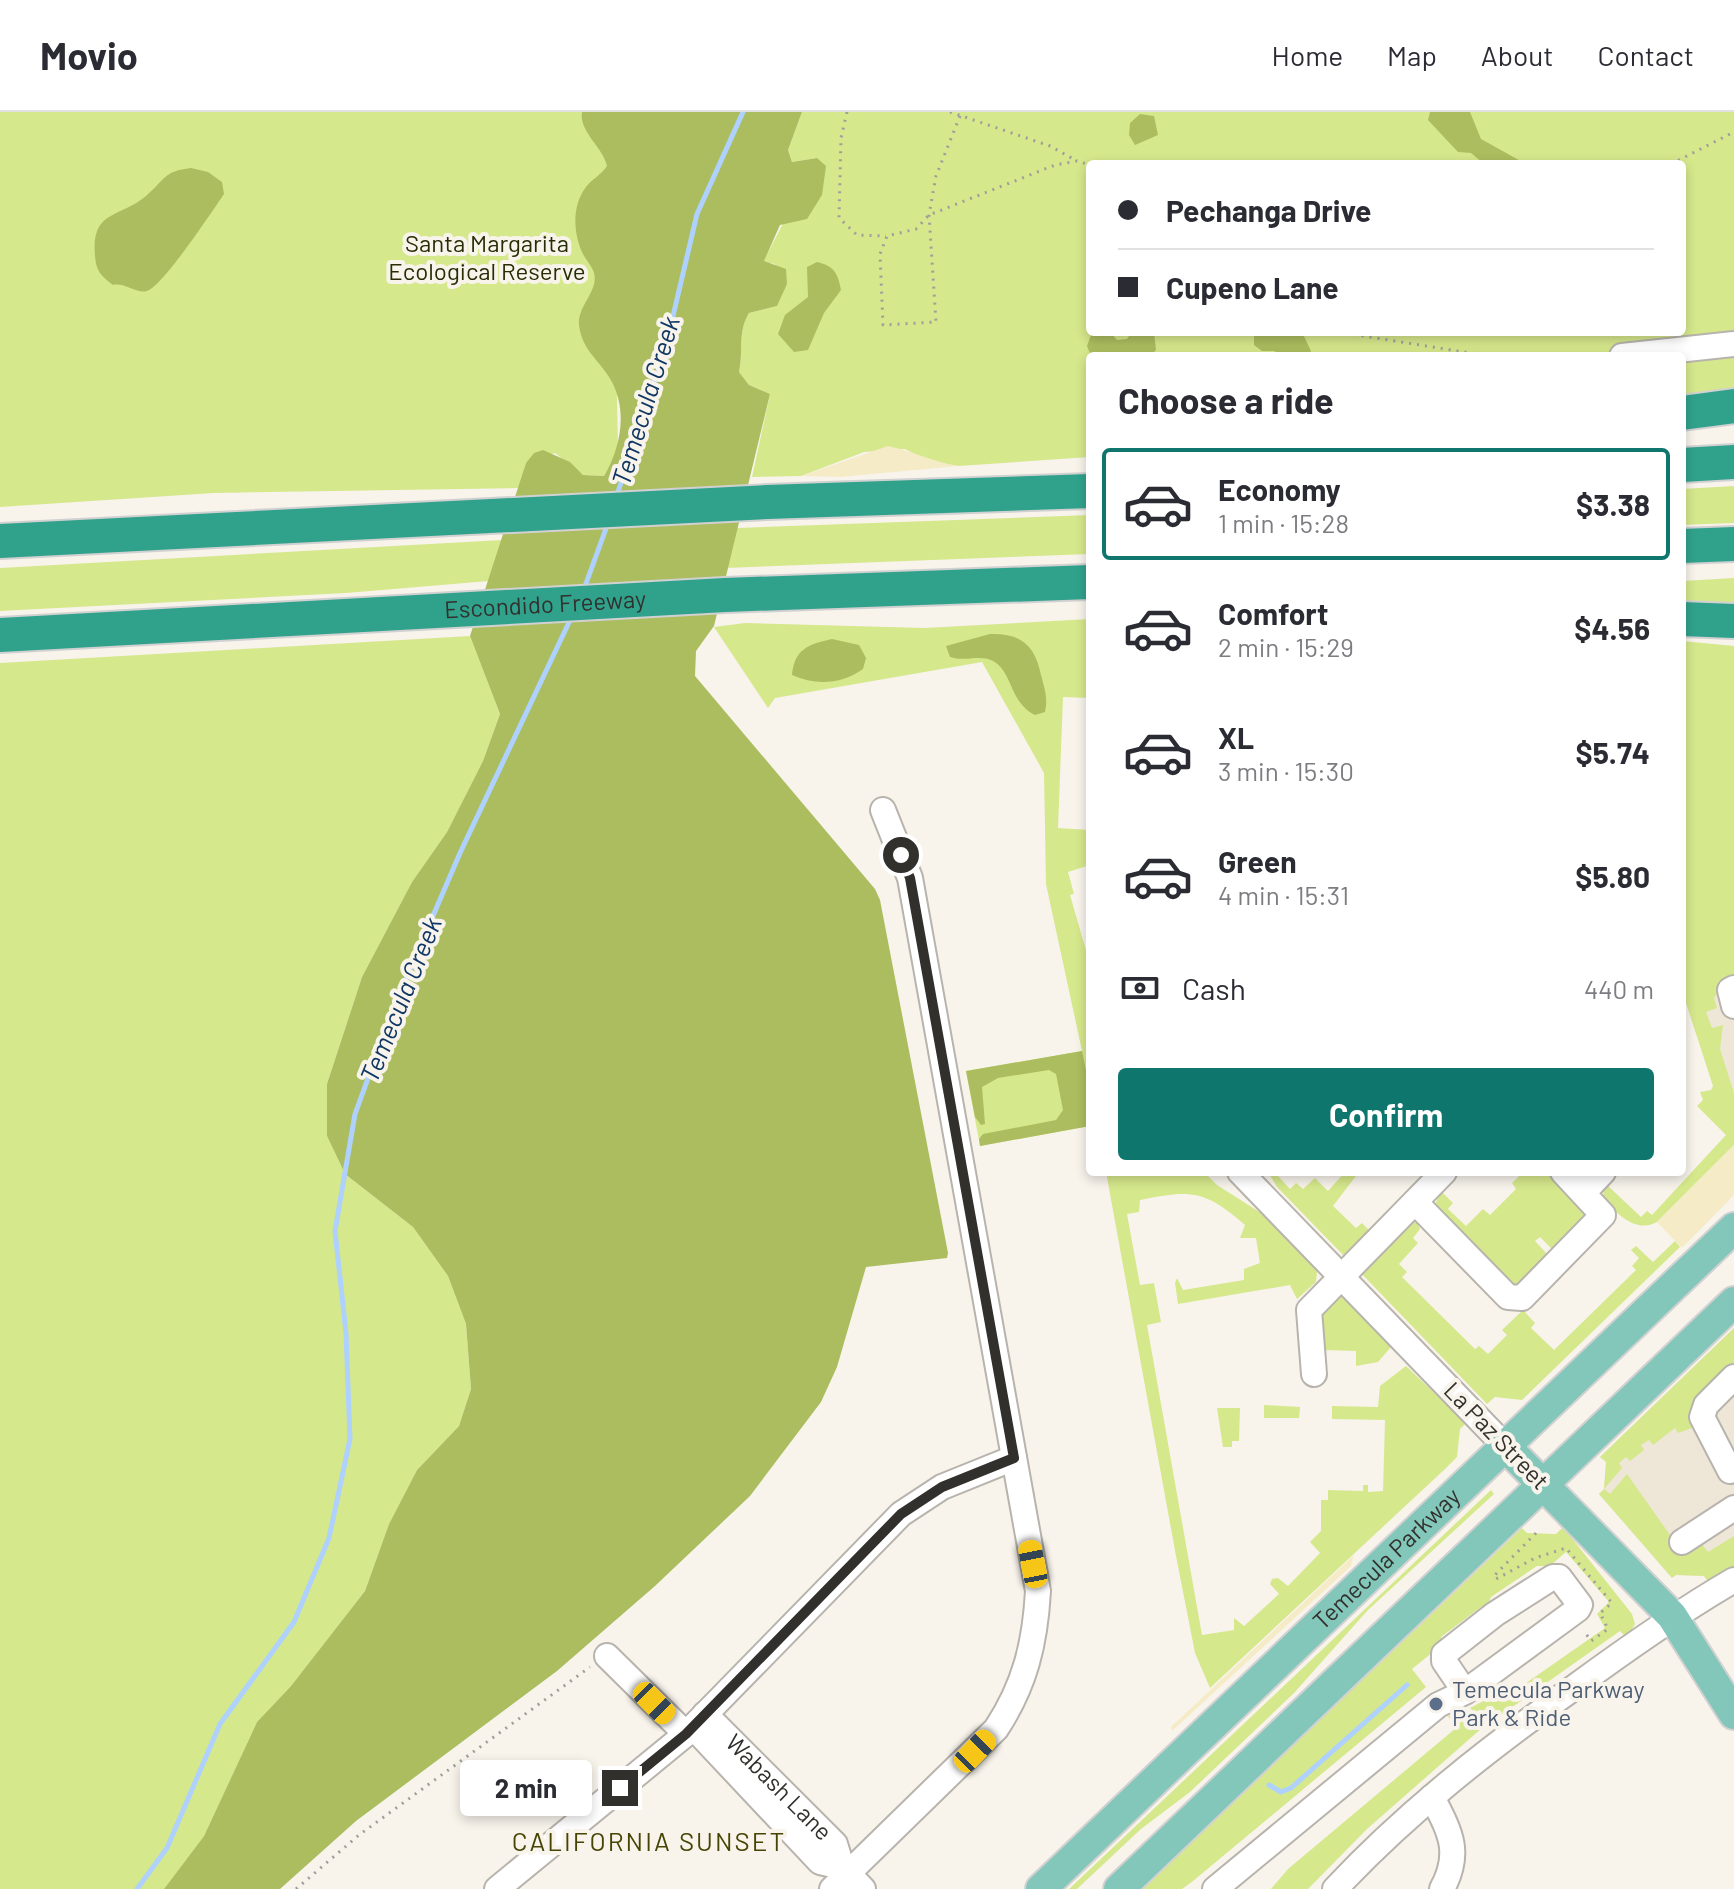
<!DOCTYPE html>
<meta charset="utf-8">
<style>
:root{--surface:#fff;--page:#f2f2f3;--text:#2b2b33;--muted:#7c7c81;--line:#e1e1e2;--accent:#0f766e}
body{margin:0;font-family:Barlow,sans-serif;background:var(--page);color:var(--text);height:100vh;display:flex;flex-direction:column;font-size:30px;white-space:nowrap}
*{box-sizing:border-box;margin:0}
p{font-size:26px;color:var(--muted)}
.icon{flex:none;width:44px;height:44px;fill:none;stroke:currentColor;stroke-width:2;stroke-linecap:round;stroke-linejoin:round}
.map{position:relative;flex:1;overflow:hidden}
.details{position:absolute;left:1086px;top:240px;width:600px;height:824px;display:flex;flex-direction:column;background:var(--surface);border-radius:8px;box-shadow:0 4px 12px #0003}
.details>*{flex:none}
.guide{position:absolute;left:1086px;top:48px;width:600px;height:176px;border-radius:8px;box-shadow:0 4px 12px #0003;display:grid;align-content:center;height:176px;padding:0 32px;background:var(--surface)}
.end{position:absolute;width:36px;height:36px;margin:-18px;border:10px solid #32302d;background:#fff;box-shadow:0 0 0 4px #fff}
.from{border-radius:50%}
.bubble{position:absolute;height:56px;border-radius:8px;background:var(--surface);box-shadow:0 4px 12px #0003;font-size:26px;font-weight:700;line-height:56px;text-align:center}
.car{position:absolute;width:24px;height:48px;margin:-24px -12px;border-radius:10px;box-shadow:0 0 6px 2px #0007;background:linear-gradient(#f5c518 24%,#345 0 40%,#f5c518 0 76%,#345 0 86%,#f5c518 0)}
.guide b{display:flex;align-items:center;gap:28px;height:76px;font-size:30px}
.guide b+b{border-top:2px solid var(--line)}
.guide i{width:20px;height:20px;background:var(--text)}
ul{padding:0;list-style:none}
li{display:flex;align-items:center;gap:24px;height:112px;margin:0 16px 12px;padding:0 16px;border:4px solid transparent;border-radius:8px}
li div{flex:1}
li b{display:block;font-size:30px}
li em{font-style:normal;font-weight:700}
li.active{border-color:var(--accent)}
li>.icon{width:72px;height:72px;stroke-width:1.5}
h2{padding:0 32px;font-size:36px;line-height:96px}
.pay{display:flex;align-items:center;gap:20px;height:88px;padding:0 32px;font-size:30px}
.pay p{margin-inline-start:auto}
.button{display:flex;gap:16px;margin-top:auto;padding:16px 32px}
.button a{flex:1;height:92px;border-radius:8px;background:var(--accent);color:#fff;font-size:32px;font-weight:700;line-height:92px;text-align:center}
header{display:flex;align-items:center;gap:48px;box-sizing:border-box;height:112px;padding:0 40px;background:var(--surface);border-bottom:2px solid var(--line)}
header strong{font-size:38px}
nav{display:flex;gap:44px;margin-inline-start:auto;font-size:28px}
.map>svg:first-child{display:block}
.built{fill:#eee7d8}
.green{fill:#d6e88c;fill-rule:evenodd}
.forest{fill:#acbd5f}
.sand{fill:#f5ebc6}
.lines{fill:none;stroke-linecap:round;stroke-linejoin:round}
.stream{stroke:#aed1fd;stroke-width:5}
.minor-casing{stroke:#b8b4ad;stroke-width:28}
.major-casing{stroke:#d2d1d1;stroke-width:34}
.highway-casing{stroke:#d2d1d1;stroke-width:38}
.path{stroke:#a19e99;stroke-width:3;stroke-dasharray:2 6;stroke-linecap:butt}
.minor{stroke:#fff;stroke-width:24}
.major{stroke:#83c7ba;stroke-width:30}
.highway{stroke:#30a28c;stroke-width:34}
.route{stroke:#32302d;stroke-width:10}
.service-dot{fill:#5c6f8a;stroke:#f8f4ec;stroke-width:3}
.labels{text-anchor:middle;stroke-width:8;stroke-linejoin:round;paint-order:stroke}
.park-label{font-size:24px;fill:#272d04;stroke:#f8f4ec}
.street-label{font-size:24px;fill:#32302d;stroke:#f8f4ec}
.service-label{font-size:24px;fill:#4e5e75;stroke:#f8f4ec;text-anchor:start}
.water-label{font-size:26px;font-style:italic;fill:#103764;stroke:#f8f4ec}
.neighbourhood-label{font-size:26px;letter-spacing:2px;fill:#464504;stroke:#f8f4ec}
</style>
<header>
<strong>Movio</strong>
<nav><a>Home</a><a>Map</a><a>About</a><a>Contact</a></nav>
</header>
<div class="map">
<svg width="1734" height="1777" viewBox="0 0 1734 1777">
<rect width="100%" height="100%" fill="#f8f4ec"/>
<g class="built">
<path d="M1734,867V1021L1687,880Z"/>
<path d="M1734,1216V1456L1710,1472L1704,1464L1676,1463L1672,1466L1599,1382L1604,1377L1606,1350L1600,1345Z"/>
</g>
<g class="green">
<path d="M0,0H757L617,285L618,339L604,364L583,363L555,341L526,351L519,376L214,381L0,395Z"/>
<path d="M802,0H1734V280L1682,291V244H1090V345L959,354L930,350L905,337L864,340L801,364L752,365L770,282L749,273L739,260C744,238 737,221 749,201L777,194L775,152L763,150L817,46L792,50L788,38ZM1090,52H1682V220H1090Z"/>
<path d="M1734,374V411L1682,413V377Z"/>
<path d="M1090,403V442L726,456L737,416Z"/>
<path d="M502,428L489,469L346,481L0,499V456Z"/>
<path d="M1734,466V496L1682,491V469Z"/>
<path d="M1090,507V586L1063,585L1058,716L1090,718V753L1068,760L1074,782L1070,783L1090,852V1014L980,1034L966,959L1082,939L1046,772L1044,661L982,550L775,586L768,596L714,515L745,511L924,516Z"/>
<path d="M470,524L500,602L483,649L447,720L412,770L362,865L327,972V1024L345,1062L413,1115L448,1164L466,1212L471,1277L459,1314L417,1358L389,1412L365,1479L291,1574L257,1610L204,1724L164,1777H0V551Z"/>
<path d="M1682,529L1734,534V871L1723,874L1714,886L1717,896L1706,900L1712,916L1723,913L1720,937L1734,981V1033L1657,1110C1635,1122 1617,1101 1602,1086L1606,1072L1641,1105L1647,1099L1652,1103L1726,1023L1697,994L1703,988L1700,980L1711,978L1713,974L1685,888L1682,889Z"/>
<path d="M1106,1060H1204L1217,1073L1261,1101L1317,1159L1316,1170L1297,1187L1290,1173L1178,1192L1175,1171L1177,1166L1183,1178L1244,1168V1157L1260,1151L1256,1126H1240L1245,1113C1204,1077 1190,1078 1140,1088L1139,1100L1127,1102L1140,1173L1154,1171L1161,1210L1147,1213L1202,1523L1234,1518V1506L1244,1514L1279,1482L1270,1472L1272,1467L1278,1466L1288,1474L1320,1441L1310,1430L1321,1419V1388H1328V1378L1363,1379V1373H1368V1380L1383,1379L1385,1308L1332,1307V1294L1378,1295L1380,1274L1406,1254L1466,1311L1460,1317L1457,1345L1445,1357L1210,1576L1195,1541L1176,1444Z"/>
<path d="M1268,1060H1282L1278,1064L1290,1077L1296,1071L1303,1077L1315,1066L1328,1079L1345,1060H1359L1333,1094L1356,1116L1362,1111L1371,1120L1345,1145L1277,1075Z"/>
<path d="M1523,1060H1549L1583,1095L1586,1105L1555,1140L1540,1125L1535,1129L1549,1144L1522,1174L1513,1175L1434,1095L1441,1079L1453,1091L1448,1097L1466,1114L1483,1097L1490,1103L1516,1077L1512,1071Z"/>
<path d="M1417,1110L1420,1117L1413,1126L1418,1131L1399,1152L1407,1160L1402,1165L1475,1237L1479,1234L1488,1242L1507,1223L1502,1218L1523,1198L1535,1211L1531,1216L1554,1238L1636,1158L1632,1154L1639,1146L1631,1138L1636,1134L1653,1150L1675,1129L1680,1135L1522,1288L1495,1285L1487,1292L1358,1158L1407,1111Z"/>
<path d="M1340,1183L1391,1235L1378,1250L1356,1254V1239L1322,1238L1318,1196Z"/>
<path d="M1734,1216V1258L1695,1315L1678,1321L1675,1316L1653,1333L1649,1328L1641,1333L1644,1338L1630,1349L1626,1345L1619,1351L1622,1356L1604,1377L1610,1382L1627,1362L1682,1440L1701,1431L1708,1440L1734,1424V1456L1710,1472L1704,1464L1676,1463L1672,1466L1599,1382L1604,1377L1606,1350L1600,1345Z"/>
<path d="M1264,1293L1300,1295L1299,1306H1264Z"/>
<path d="M1217,1296H1240L1239,1329H1232V1335H1223Z"/>
<path d="M1491,1378L1494,1382L1368,1498L1294,1581L1190,1680L1141,1717L1077,1777H1069Z"/>
<path d="M1563,1415L1632,1502L1635,1512L1627,1526L1620,1519L1487,1613L1470,1596L1491,1585L1489,1580H1494L1502,1588L1605,1516L1597,1502L1609,1490L1566,1440L1550,1454H1537L1491,1485L1485,1499L1481,1495L1441,1525L1444,1531L1412,1557L1426,1575L1193,1769L1182,1777H1142L1522,1416L1527,1421L1556,1422Z"/>
<path d="M1467,1599L1482,1616L1367,1717L1308,1777H1271L1288,1757L1456,1616L1448,1604Z"/>
</g>
<g class="forest">
<path d="M582,0H802L788,38L792,50L817,46L826,54L822,83L807,107L780,113L764,149L786,157L787,172L777,194L749,201C737,221 744,238 739,260L749,273L770,282L714,514L696,539L695,564L875,777L880,788L948,1141L947,1146L866,1155L837,1255L821,1290L750,1384L655,1474L557,1559L356,1709L280,1777H164L204,1724L257,1610L291,1574L365,1479L389,1412L417,1358L459,1314L471,1277L466,1212L448,1164L413,1115L345,1062L327,1024V972L362,865L412,770L447,720L483,649L500,602L470,524L526,351L534,341L543,338L570,350L583,363L604,364C620,337 628,301 612,270C600,248 582,239 579,213C577,194 599,179 594,161C592,154 585,147 582,140C573,120 572,93 586,75C592,67 601,63 607,54C603,35 579,20 582,0Z"/>
<path d="M1430,0H1470L1481,27L1526,52H1484L1471,41L1458,40L1428,8Z"/>
<path d="M1140,2L1154,4L1158,23L1135,33L1129,23L1130,11Z"/>
<path d="M191,56L208,60L222,70L224,82C211,101 166,169 149,178C138,184 126,170 113,173C101,164 96,159 95,144C91,98 118,107 146,84C165,68 163,59 191,56Z"/>
<path d="M817,150C834,154 838,161 841,178L824,201L808,238L794,240L778,222L785,203L808,185L807,155Z"/>
<path d="M1092,220H1110L1117,228L1127,227L1132,220H1154L1156,238L1150,244H1091L1087,234Z"/>
<path d="M1259,220H1302L1311,239L1308,244H1283L1274,239H1262L1254,233V224Z"/>
<path d="M990,522C1021,521 1035,533 1041,563C1045,578 1048,586 1045,600L1035,603C1009,590 1013,560 993,549C979,542 965,550 950,545L946,534Z"/>
<path d="M832,527L859,533L866,546L863,557C842,572 816,574 792,563C794,537 809,532 832,527Z"/>
<path d="M1082,939L1090,978V1014L980,1034L979,1027L983,1022L1056,1008L1063,998L1056,962L1049,958L998,966L982,975L985,1012L981,1013L975,1005L966,959Z"/>
</g>
<g class="sand">
<path d="M888,334C913,339 933,350 959,354L840,365L801,364Z"/>
<path d="M1734,1033V1083L1682,1136L1657,1110Z"/>
<path d="M1354,1443L1351,1454L1172,1619L1171,1615Z"/>
</g>
<g class="lines">
<g class="stream">
<path d="M616,386L666,234L697,102L743,0"/>
<path d="M584,477L608,411"/>
<path d="M1269,1673L1281,1680L1291,1676L1407,1573"/>
<path d="M137,1777L167,1736L220,1612L294,1510L329,1426L350,1327L346,1221L335,1119L355,1002L396,890L460,741L572,504"/>
</g>
<defs>
<g id="minor">
<path d="M1622,244L1734,232"/>
<path d="M1734,876L1730,878L1734,894"/>
<path d="M1240,1060L1507,1336"/>
<path d="M1584,1080L1603,1060"/>
<path d="M1415,1090L1508,1185L1522,1186L1603,1103L1563,1060"/>
<path d="M1314,1262L1309,1198L1444,1060"/>
<path d="M1730,1359L1702,1305L1706,1293L1734,1265"/>
<path d="M1682,1430L1734,1396"/>
<path d="M607,1544L686,1622"/>
<path id="s1" d="M705,1602L835,1732L842,1755L863,1777"/>
<path d="M693,1615L820,1750L842,1755"/>
<path d="M1432,1685C1450,1720 1462,1740 1442,1777"/>
<path d="M497,1777L686,1622L901,1402L942,1375L1014,1346"/>
<path d="M832,1777L996,1617C1025,1573 1035,1532 1038,1479L910,766L883,698"/>
<path d="M1215,1777L1438,1593L1465,1580L1578,1497L1580,1493L1559,1465H1553L1495,1502L1444,1542V1549L1465,1580"/>
<path d="M1335,1777C1406,1701 1488,1637 1572,1577C1625,1538 1677,1501 1734,1468"/>
</g>
<g id="major">
<path d="M1507,1336L1672,1504L1734,1602"/>
<path id="s2" d="M1041,1777L1734,1116"/>
<path d="M1119,1777L1734,1190"/>
</g>
<g id="highway">
<path d="M1682,301L1734,294"/>
<path d="M1682,353L1734,350"/>
<path d="M0,429L767,390L1090,379"/>
<path d="M1682,434L1734,432"/>
<path d="M1682,507L1734,509"/>
<path id="s3" d="M0,523L725,483L1090,470"/>
</g>
</defs>
<use href="#minor" class="minor-casing"/>
<use href="#major" class="major-casing"/>
<use href="#highway" class="highway-casing"/>
<g class="path">
<path d="M847,0L841,26L839,106L857,123L886,124"/>
<path d="M950,0L1050,34L1077,49"/>
<path d="M960,4L936,64L929,103L936,210L883,213L880,142L887,124L916,117L929,103L1055,53L1077,49L1090,53"/>
<path d="M1671,52L1734,20"/>
<path d="M1338,220L1489,244"/>
<path d="M1536,1421L1494,1464L1496,1467L1535,1446L1566,1436L1612,1491L1600,1501L1608,1517L1591,1529L1584,1519"/>
<path d="M296,1777L359,1723L590,1555"/>
</g>
<use href="#minor" class="minor"/>
<use href="#major" class="major"/>
<use href="#highway" class="highway"/>
</g>
<g class="lines">
<path class="route" d="M620,1676L686,1622L901,1402L942,1375L1014,1346L910,766L901,743"/>
</g>
<circle class="service-dot" cx="1436" cy="1592" r="8"/>
<g class="labels">
<g class="park-label">
<text x="487" y="140">Santa Margarita<tspan x="487" dy="28">Ecological Reserve</tspan></text>
</g>
<g class="street-label">
<text dy="8" stroke="none"><textPath href="#s3" startOffset="546">Escondido Freeway</textPath></text>
<text transform="translate(1496 1324) rotate(46)" y="8">La Paz Street</text>
<text dy="8" stroke="none"><textPath href="#s2" startOffset="478">Temecula Parkway</textPath></text>
<text dy="8" stroke="none"><textPath href="#s1" startOffset="104">Wabash Lane</textPath></text>
</g>
<g class="service-label">
<text x="1452" y="1586">Temecula Parkway<tspan x="1452" dy="28">Park &amp; Ride</tspan></text>
</g>
<g class="water-label">
<text transform="translate(646 289) rotate(-73)" y="9">Temecula Creek</text>
<text transform="translate(401 888) rotate(-68)" y="9">Temecula Creek</text>
</g>
<g class="neighbourhood-label">
<text x="649" y="1739">CALIFORNIA SUNSET</text>
</g>
</g>
</svg>
<i class="end from" style="left:901px;top:743px"></i>
<i class="end" style="left:620px;top:1676px"></i>
<div class="bubble" style="left:460px;top:1648px;width:132px">2 min</div>
<i class="car" style="left:1033px;top:1452px;rotate:349deg"></i>
<i class="car" style="left:654px;top:1591px;rotate:135deg"></i>
<i class="car" style="left:975px;top:1639px;rotate:44deg"></i>
<div class="guide">
<b><i class="from"></i>Pechanga Drive</b>
<b><i></i>Cupeno Lane</b>
</div>
<section class="details">
<h2>Choose a ride</h2>
<ul>
<li class="active"><svg class="icon" aria-label="car" viewBox="0 0 24 24"><path d="M5 17H2v-5l4-1 3-4h7l3 4 3 1v5h-3M9 17h6M6 11h13"/><circle cx="7" cy="17" r="2"/><circle cx="17" cy="17" r="2"/></svg><div><b>Economy</b><p>1 min · 15:28</p></div><em>$3.38</em></li>
<li><svg class="icon" aria-label="car" viewBox="0 0 24 24"><path d="M5 17H2v-5l4-1 3-4h7l3 4 3 1v5h-3M9 17h6M6 11h13"/><circle cx="7" cy="17" r="2"/><circle cx="17" cy="17" r="2"/></svg><div><b>Comfort</b><p>2 min · 15:29</p></div><em>$4.56</em></li>
<li><svg class="icon" aria-label="car" viewBox="0 0 24 24"><path d="M5 17H2v-5l4-1 3-4h7l3 4 3 1v5h-3M9 17h6M6 11h13"/><circle cx="7" cy="17" r="2"/><circle cx="17" cy="17" r="2"/></svg><div><b>XL</b><p>3 min · 15:30</p></div><em>$5.74</em></li>
<li><svg class="icon" aria-label="car" viewBox="0 0 24 24"><path d="M5 17H2v-5l4-1 3-4h7l3 4 3 1v5h-3M9 17h6M6 11h13"/><circle cx="7" cy="17" r="2"/><circle cx="17" cy="17" r="2"/></svg><div><b>Green</b><p>4 min · 15:31</p></div><em>$5.80</em></li>
</ul>
<div class="pay"><svg class="icon" aria-label="cash" viewBox="0 0 24 24"><path d="M3 7h18v10H3z"/><circle cx="12" cy="12" r="2"/></svg>Cash<p>440 m</p></div>
<div class="button"><a>Confirm</a></div>
</section>
</div>
